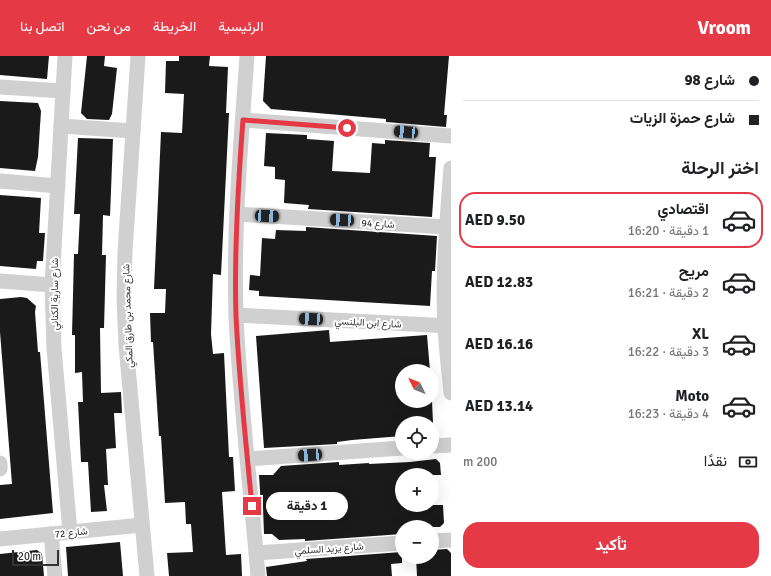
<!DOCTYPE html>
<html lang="ar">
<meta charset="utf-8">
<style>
:root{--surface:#fff;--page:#f6f6f6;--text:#202124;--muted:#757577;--line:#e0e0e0;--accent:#e63946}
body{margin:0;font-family:Signika,Vazirmatn,sans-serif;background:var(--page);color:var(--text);direction:rtl;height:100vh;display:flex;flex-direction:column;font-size:15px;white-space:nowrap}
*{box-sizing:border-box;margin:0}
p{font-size:13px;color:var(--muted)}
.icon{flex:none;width:22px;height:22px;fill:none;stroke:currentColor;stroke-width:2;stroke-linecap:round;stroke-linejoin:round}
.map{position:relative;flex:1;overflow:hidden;direction:ltr}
.drawer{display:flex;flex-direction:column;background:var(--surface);width:320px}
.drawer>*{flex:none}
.banner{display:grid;align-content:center;height:88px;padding:0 12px;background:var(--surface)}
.needle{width:26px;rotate:313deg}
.tools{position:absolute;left:395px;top:308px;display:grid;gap:8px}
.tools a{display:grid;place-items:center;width:44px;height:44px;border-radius:50%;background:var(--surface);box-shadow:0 4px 16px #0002;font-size:20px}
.scale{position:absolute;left:12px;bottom:10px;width:47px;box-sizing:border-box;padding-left:4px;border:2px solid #333;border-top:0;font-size:11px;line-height:14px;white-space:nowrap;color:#333;-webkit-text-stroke:3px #fff;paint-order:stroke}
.end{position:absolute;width:18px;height:18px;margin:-9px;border:5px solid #e63946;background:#fff;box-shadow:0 0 0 2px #fff}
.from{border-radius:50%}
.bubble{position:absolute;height:28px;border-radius:14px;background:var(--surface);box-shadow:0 4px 16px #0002;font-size:13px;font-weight:700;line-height:28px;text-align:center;direction:rtl}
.car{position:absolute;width:12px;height:24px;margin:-12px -6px;border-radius:5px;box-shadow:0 0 3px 1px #0007;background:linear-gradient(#222 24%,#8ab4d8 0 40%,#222 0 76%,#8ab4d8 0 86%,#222 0)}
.banner b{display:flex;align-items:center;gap:14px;height:38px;font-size:15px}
.banner b+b{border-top:1px solid var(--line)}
.banner i{width:10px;height:10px;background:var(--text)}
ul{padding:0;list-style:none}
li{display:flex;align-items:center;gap:12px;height:56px;margin:0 8px 6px;padding:0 4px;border:2px solid transparent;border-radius:16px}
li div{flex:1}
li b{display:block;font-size:15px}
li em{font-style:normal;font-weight:700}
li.current{border-color:var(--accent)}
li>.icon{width:36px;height:36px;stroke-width:1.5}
h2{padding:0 12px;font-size:18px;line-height:48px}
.pay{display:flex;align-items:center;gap:10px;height:44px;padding:0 12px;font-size:15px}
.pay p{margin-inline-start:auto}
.button{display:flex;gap:8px;margin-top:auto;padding:8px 12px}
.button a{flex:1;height:46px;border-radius:16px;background:var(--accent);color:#fff;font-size:16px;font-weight:700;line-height:46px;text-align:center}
header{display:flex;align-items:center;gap:24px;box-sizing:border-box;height:56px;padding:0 20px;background:var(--accent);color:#fff}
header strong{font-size:19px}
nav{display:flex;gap:22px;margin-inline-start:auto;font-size:14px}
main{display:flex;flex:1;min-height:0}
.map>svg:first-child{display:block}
.building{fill:#1a1a1a}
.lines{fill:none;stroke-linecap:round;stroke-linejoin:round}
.street{stroke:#d0d0d0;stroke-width:15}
.route{stroke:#e63946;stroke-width:5}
.labels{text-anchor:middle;stroke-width:4;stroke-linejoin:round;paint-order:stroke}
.street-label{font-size:10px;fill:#333;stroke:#fff}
</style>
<header>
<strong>Vroom</strong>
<nav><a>الرئيسية</a><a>الخريطة</a><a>من نحن</a><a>اتصل بنا</a></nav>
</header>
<main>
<section class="drawer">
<div class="banner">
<b><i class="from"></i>شارع 98</b>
<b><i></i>شارع حمزة الزيات</b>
</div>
<h2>اختر الرحلة</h2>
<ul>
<li class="current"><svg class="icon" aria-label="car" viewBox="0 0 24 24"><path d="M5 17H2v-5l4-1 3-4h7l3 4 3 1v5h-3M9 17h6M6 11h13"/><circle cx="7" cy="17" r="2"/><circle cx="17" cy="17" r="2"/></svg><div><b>اقتصادي</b><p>1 دقيقة · 16:20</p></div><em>AED 9.50</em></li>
<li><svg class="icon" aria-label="car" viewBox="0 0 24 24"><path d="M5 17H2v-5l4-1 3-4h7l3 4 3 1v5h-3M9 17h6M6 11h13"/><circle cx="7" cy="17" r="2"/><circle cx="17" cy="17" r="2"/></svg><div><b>مريح</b><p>2 دقيقة · 16:21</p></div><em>AED 12.83</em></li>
<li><svg class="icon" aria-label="car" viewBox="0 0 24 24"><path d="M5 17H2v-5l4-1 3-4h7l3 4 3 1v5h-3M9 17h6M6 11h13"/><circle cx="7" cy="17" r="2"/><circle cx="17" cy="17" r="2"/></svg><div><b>XL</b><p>3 دقيقة · 16:22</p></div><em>AED 16.16</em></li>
<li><svg class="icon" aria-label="car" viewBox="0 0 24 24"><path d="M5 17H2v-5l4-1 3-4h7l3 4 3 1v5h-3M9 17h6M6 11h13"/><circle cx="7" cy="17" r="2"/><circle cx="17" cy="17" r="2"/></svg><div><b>Moto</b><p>4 دقيقة · 16:23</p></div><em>AED 13.14</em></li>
</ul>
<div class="pay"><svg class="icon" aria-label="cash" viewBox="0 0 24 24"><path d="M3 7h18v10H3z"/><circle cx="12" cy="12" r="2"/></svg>نقدًا<p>200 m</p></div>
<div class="button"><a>تأكيد</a></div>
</section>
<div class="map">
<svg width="451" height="520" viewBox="0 0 451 520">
<rect width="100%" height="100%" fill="#fff"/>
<g class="building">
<path d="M0,0H49L47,23L0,19Z"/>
<path d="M87,0H105L104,10L117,12L112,58L109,64L87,63L81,57Z"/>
<path d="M179,0H210L209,10L228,11L226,57H229L221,219L213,218L211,278L213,298L224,297L229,401H233L235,435L222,436L226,499L241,498L242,520H169L167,497L193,496L191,468H186L185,446L165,447L161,380H159L153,286H151L150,257H165L166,233H154L161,76L182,77L184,38L165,37L166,5H179Z"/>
<path d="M266,0H449L444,59H447L446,71L386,66V63L271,53L263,45Z"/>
<path d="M0,45L38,47L41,55L38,101L35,115L0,112Z"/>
<path d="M266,77L307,79V83L334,85L332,115L370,117L372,87L385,88V84L430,87L429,101H436L432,161L308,153L309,149L284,147L285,124L275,123V111L264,110Z"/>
<path d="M78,82L113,83L110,160L103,159L102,199H106L104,272H100L101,337L121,336L122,357H114L116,392L106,393L108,429H104L107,455L91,456L88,406H81L78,346H83L82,316L75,317V279H72L74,198H78L80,158H74Z"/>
<path d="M0,139L41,142L39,177H45L43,205H37L36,213L0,210Z"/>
<path d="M306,171L437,180L435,215H432L430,250L259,240V235L249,234L250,219L260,220L262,182L275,183L276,174L306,175Z"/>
<path d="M21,241L27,242L36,250L35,256L38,296H40L53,457L0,463V429L12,428L0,276V243Z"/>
<path d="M329,274L330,286L427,279L430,315H402V346L432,345L433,367H402V380L352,384L337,386V388L264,392L256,280Z"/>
<path d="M436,403L440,407L441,419H402V449H443L444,467L440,471H402V478L305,485V483L279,484L272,478H264L263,451H261L259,419H273L281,410L339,406V409L369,407V408L410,406Z"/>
<path d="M120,486L123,520H68L66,491Z"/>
<path d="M447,493L451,497V520H417L416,501H432V494Z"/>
<path d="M37,494L42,498L44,520H0V498Z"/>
<path d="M402,496V507L391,508L392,520H267L266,511L307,505L306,503Z"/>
</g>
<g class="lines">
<g class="street">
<path d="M65,0L52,229L54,292L70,476"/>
<path d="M138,0L125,196L124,242L126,289L147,520"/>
<path d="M247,0C241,87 233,173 236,260C240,347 251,434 258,520"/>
<path d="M0,31L63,35"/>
<path d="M243,64L451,80"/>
<path d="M61,70L133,75"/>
<path d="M451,112C447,164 442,218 445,270C446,293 449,315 451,337"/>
<path d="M0,125L58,130"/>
<path d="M237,158L447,171"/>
<path d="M0,225L52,229"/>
<path d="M236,259L451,270"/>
<path d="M432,390L451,389"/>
<path d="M248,403L402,392"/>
<path d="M0,407V413"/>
<path d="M51,478L55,520"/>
<path d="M0,483L142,469"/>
<path d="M432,485L451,484"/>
<path d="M256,497L402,487"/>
</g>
</g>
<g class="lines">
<path class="route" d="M252,450C246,387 239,324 236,260C234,195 238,129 243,64L347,72"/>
</g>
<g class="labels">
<g class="street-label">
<text transform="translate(378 167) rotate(3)" y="4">شارع 94</text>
<text transform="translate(54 238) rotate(-90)" y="4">شارع سارية الكناني</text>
<text transform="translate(127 260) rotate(-92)" y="4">شارع محمد بن طارق المكي</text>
<text transform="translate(368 266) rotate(3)" y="4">شارع ابن البلنسي</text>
<text transform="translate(71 476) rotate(-6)" y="4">شارع 72</text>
<text transform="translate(329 492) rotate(-4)" y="4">شارع يزيد السلمي</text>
</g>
</g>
</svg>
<div class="tools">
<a><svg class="needle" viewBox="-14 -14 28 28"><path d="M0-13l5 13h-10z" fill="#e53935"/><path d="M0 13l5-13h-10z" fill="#757577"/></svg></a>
<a><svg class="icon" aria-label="locate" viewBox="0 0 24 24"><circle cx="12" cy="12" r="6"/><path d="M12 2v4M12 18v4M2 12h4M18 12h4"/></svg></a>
<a>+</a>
<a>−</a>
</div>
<div class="scale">20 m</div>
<i class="end from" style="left:347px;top:72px"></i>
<i class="end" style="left:252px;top:450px"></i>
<div class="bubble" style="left:266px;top:436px;width:82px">1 دقيقة</div>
<i class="car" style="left:406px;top:76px;rotate:275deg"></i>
<i class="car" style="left:267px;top:160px;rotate:93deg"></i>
<i class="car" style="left:342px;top:164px;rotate:273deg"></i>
<i class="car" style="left:311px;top:263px;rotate:273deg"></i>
<i class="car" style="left:310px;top:399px;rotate:266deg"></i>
</div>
</main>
